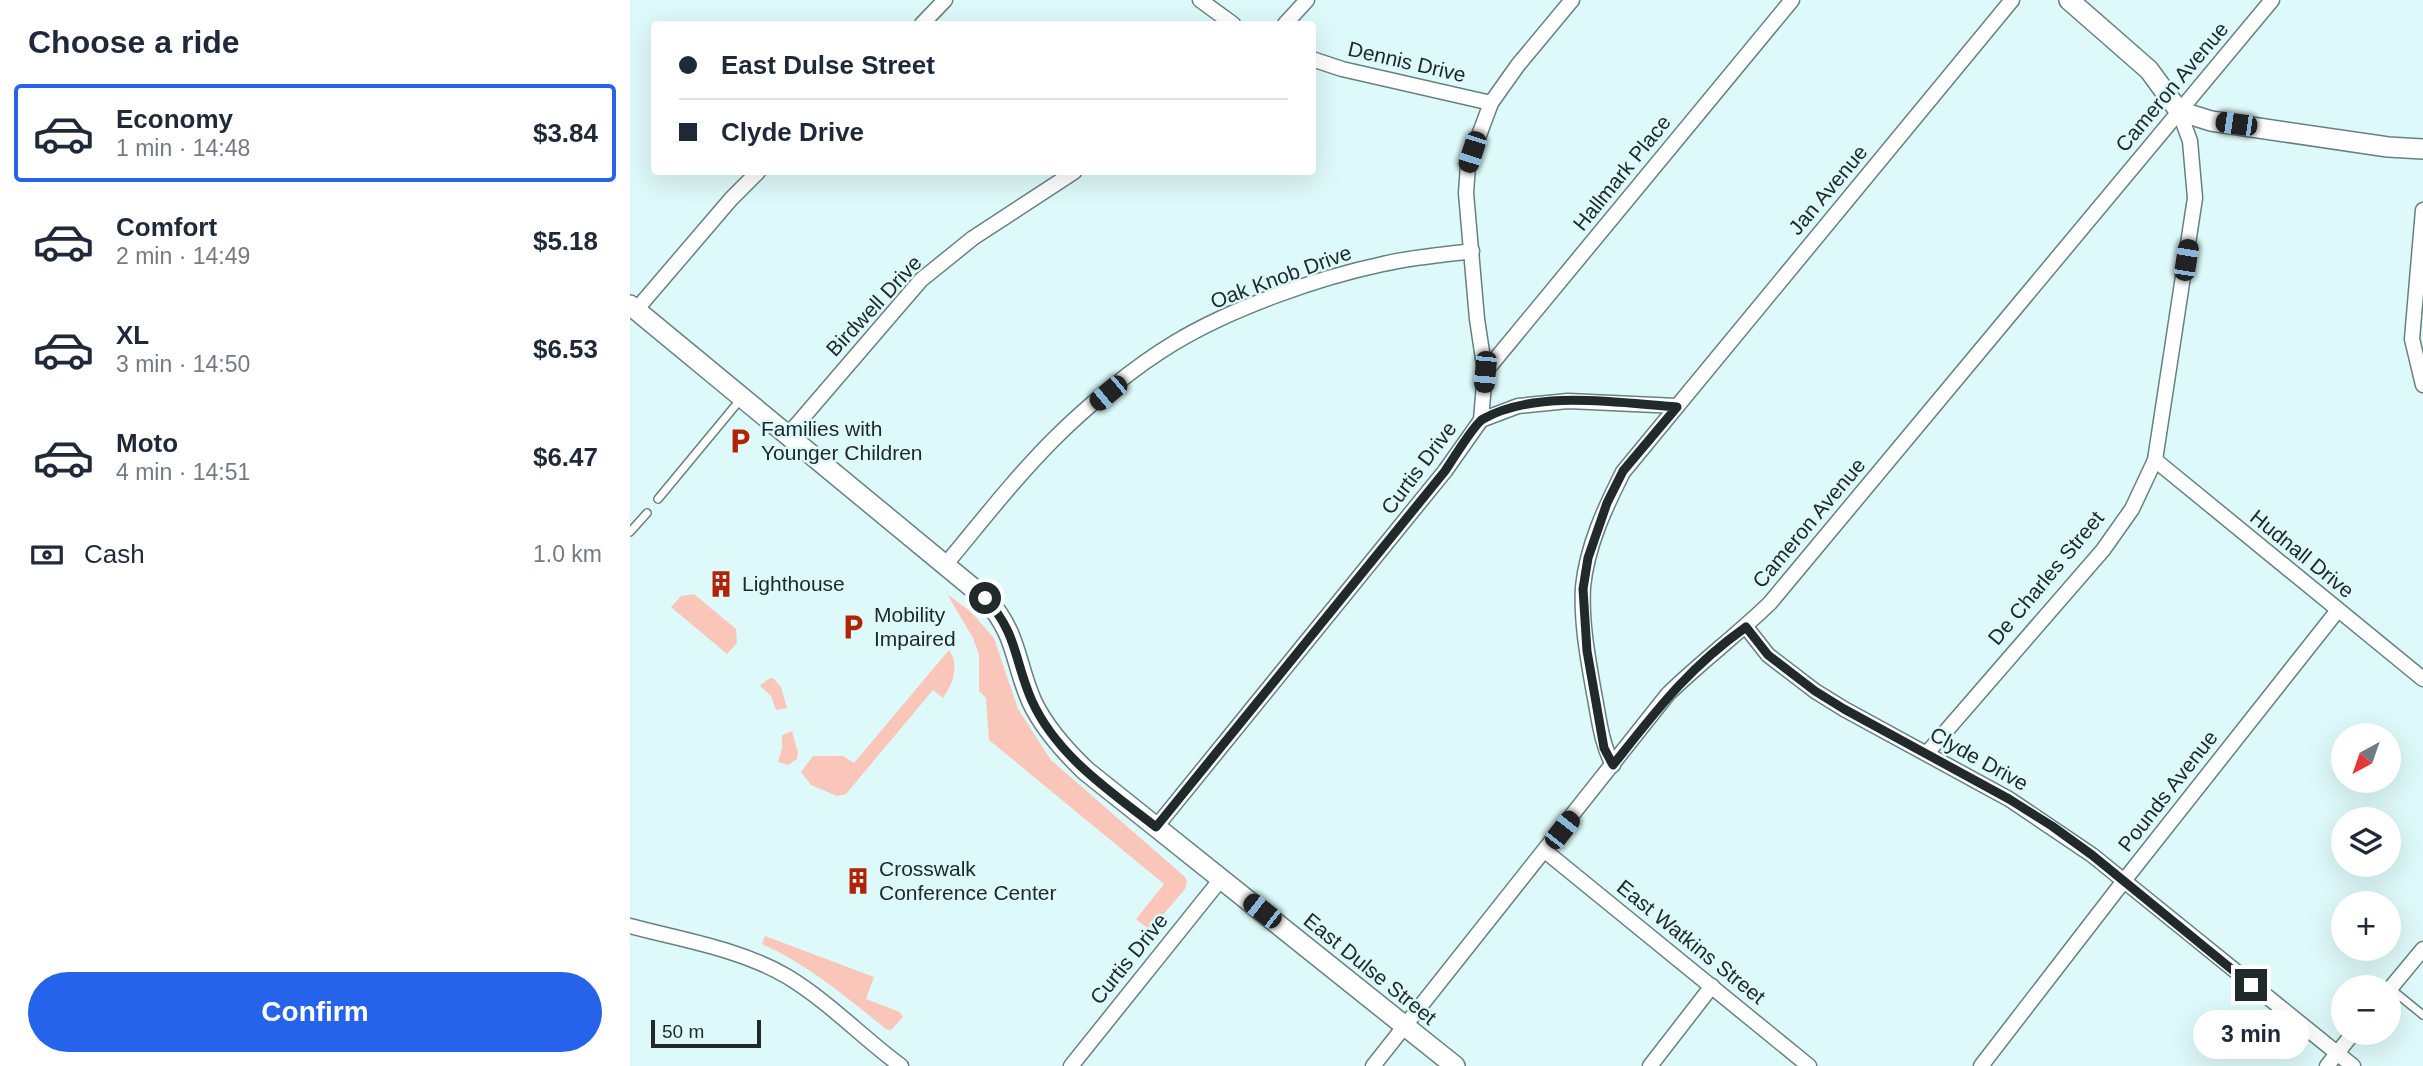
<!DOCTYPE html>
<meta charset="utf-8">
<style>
:root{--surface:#fff;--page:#f2f2f3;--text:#1f2937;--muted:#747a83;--line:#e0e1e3;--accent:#2563eb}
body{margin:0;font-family:Helvetica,sans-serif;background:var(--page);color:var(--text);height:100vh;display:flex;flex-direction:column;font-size:26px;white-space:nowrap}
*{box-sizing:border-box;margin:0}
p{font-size:23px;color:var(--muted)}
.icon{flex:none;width:38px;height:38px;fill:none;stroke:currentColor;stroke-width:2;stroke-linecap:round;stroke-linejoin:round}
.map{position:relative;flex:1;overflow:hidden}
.details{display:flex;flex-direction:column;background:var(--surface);width:630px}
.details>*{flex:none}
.hud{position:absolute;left:21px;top:21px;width:665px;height:154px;border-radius:7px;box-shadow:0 7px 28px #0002;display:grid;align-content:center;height:154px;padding:0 28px;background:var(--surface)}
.needle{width:46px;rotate:220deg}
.buttons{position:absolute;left:1701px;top:723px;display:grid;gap:14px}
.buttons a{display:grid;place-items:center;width:70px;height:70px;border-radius:50%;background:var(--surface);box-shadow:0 7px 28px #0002;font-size:35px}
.scale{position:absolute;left:21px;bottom:18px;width:110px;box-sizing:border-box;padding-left:7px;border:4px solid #202a2a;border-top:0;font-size:19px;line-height:24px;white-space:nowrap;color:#202a2a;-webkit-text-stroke:5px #def9f9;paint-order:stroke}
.end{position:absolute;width:32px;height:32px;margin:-16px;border:9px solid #202a2a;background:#fff;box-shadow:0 0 0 4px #fff}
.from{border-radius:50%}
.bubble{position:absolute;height:49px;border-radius:24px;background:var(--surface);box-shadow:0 7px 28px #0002;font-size:23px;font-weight:800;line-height:49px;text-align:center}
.car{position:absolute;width:21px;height:42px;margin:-21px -10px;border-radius:9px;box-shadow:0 0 5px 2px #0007;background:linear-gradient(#222 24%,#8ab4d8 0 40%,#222 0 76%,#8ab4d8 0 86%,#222 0)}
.hud b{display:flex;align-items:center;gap:24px;height:66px;font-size:26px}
.hud b+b{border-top:2px solid var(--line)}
.hud i{width:18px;height:18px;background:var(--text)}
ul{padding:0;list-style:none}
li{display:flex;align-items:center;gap:21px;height:98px;margin:0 14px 10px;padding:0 14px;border:4px solid transparent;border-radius:7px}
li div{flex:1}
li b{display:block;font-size:26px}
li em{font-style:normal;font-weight:800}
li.current{border-color:var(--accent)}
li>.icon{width:63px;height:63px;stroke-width:1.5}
h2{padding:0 28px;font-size:32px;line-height:84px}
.pay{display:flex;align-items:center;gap:18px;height:77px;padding:0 28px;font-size:26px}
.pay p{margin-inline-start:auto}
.primary-button{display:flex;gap:14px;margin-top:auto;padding:14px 28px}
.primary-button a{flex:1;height:80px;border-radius:42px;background:var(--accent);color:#fff;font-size:28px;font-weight:800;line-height:80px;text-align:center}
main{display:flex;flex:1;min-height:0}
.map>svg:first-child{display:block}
.green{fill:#fbc6ba}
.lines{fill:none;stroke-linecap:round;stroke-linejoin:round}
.service-casing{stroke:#688080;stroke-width:10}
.minor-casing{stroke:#688080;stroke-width:17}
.tertiary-casing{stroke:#688080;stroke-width:22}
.service{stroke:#fff;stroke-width:7}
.minor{stroke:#fff;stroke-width:14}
.tertiary{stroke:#fff;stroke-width:19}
.route{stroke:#202a2a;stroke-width:9}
.labels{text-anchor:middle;stroke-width:5;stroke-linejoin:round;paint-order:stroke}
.street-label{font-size:21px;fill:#202a2a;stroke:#def9f9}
.poi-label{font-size:21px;fill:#202a2a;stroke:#def9f9;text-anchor:start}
</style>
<main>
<section class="details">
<h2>Choose a ride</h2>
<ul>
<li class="current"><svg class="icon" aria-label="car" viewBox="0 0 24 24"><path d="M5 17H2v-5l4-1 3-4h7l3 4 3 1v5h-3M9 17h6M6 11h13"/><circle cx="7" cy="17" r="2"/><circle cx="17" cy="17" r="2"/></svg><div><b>Economy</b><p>1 min · 14:48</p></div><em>$3.84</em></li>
<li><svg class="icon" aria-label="car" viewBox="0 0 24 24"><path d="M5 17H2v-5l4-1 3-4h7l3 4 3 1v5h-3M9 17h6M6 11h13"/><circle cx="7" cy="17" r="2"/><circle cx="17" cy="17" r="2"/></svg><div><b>Comfort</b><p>2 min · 14:49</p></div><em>$5.18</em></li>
<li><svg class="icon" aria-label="car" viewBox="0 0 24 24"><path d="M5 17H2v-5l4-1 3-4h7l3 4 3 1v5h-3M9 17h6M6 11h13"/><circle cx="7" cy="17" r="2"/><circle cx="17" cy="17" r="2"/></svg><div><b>XL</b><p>3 min · 14:50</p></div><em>$6.53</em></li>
<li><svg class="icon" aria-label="car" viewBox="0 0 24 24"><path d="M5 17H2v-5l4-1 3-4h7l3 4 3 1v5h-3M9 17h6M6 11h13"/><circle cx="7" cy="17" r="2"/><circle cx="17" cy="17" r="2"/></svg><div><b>Moto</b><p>4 min · 14:51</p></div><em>$6.47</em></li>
</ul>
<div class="pay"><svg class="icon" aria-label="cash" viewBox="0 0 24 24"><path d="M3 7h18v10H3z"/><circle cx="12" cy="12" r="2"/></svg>Cash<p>1.0 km</p></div>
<div class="primary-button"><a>Confirm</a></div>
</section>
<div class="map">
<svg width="1793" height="1066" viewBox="0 0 1793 1066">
<rect width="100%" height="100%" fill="#def9f9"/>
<g class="green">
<path d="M64,594L106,629L107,643L97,654L41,607L51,596Z"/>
<path d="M317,594L341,612L364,638L388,709L421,760L555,877L557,882L555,889L520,930L506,919L534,884L359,740L356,698L349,691V655L343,638Z"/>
<path d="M319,650C330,666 323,683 313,698L303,690L216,794L207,796L181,785L171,772L183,756H213L224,763Z"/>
<path d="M143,678L151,687L157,708L146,710L141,696L130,686L138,679Z"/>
<path d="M162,731L168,753L167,759L158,765L148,762L152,748V735Z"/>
<path d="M135,936L244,977L236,999L270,1012L273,1017L261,1030L256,1029C216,997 179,965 132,944Z"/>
</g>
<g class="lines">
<defs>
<g id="service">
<path d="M28,499L110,400"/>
<path d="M0,532L17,513"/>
<path d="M1761,989L1793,1015"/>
</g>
<g id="minor">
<path d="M570,0L603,24"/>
<path d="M292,24L315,0"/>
<path d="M655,24L677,0"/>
<path d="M682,59L712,69L861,103"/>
<path d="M1793,210L1782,339L1793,385"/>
<path d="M6,310L101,199L128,172"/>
<path d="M855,372L1162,0"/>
<path d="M851,420L888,406L938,401L1047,406"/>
<path d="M157,436L291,280L343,238L444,172"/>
<path d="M1525,460L1793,679"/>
<path d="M316,564C351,522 385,478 424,439C457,406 504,367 544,343C602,308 687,278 753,264C782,257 813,255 842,251"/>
<path d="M1116,627L1138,655L1185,691L1214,709L1379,799L1462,855L1723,1066"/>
<path d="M1297,753L1473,550L1502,509L1525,460L1565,198L1560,141L1549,111"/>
<path d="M983,765C971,743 969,718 964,693C958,659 951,622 953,587C957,546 975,508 993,472L1382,0"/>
<path d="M526,827L815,471L851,420L855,372L847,319L836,193L838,165L861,103L888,65L942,0"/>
<path d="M915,851L1179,1066"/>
<path d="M0,926C52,940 111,949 158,977C199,1002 233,1038 271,1066"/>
<path d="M1759,990L1793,949"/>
<path d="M441,1066L591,879"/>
<path d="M743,1066L1038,694C1071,662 1107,635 1140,603L1642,0"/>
<path d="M1020,1066L1082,986"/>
<path d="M1351,1066L1493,882L1708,610"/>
<path d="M1697,1066L1724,1032"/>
</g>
<g id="tertiary">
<path d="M1439,0L1519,70L1549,111L1581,121L1758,147L1793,149"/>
<path d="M0,305L355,598C388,634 384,661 402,702C415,729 435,751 456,771L825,1066"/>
</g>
</defs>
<use href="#service" class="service-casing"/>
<use href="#minor" class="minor-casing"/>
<use href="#tertiary" class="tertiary-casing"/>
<use href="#service" class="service"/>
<use href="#minor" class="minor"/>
<use href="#tertiary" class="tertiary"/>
</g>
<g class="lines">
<path class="route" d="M355,598C388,633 384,661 402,701C427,756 480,791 526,827L815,471C822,461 844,424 853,419C907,389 988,403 1047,407L993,471L977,503L958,558L953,589L957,651L974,748L983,765C1026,711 1058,668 1116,627L1138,655L1185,691L1214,709L1379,799L1422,826L1462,855L1621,985"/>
</g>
<defs>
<symbol id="parking-bare" viewBox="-9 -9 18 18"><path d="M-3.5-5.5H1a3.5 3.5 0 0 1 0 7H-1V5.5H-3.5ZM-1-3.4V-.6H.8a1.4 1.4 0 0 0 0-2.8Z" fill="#b02304" stroke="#def9f9" stroke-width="2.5" paint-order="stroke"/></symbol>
<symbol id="building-bare" viewBox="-9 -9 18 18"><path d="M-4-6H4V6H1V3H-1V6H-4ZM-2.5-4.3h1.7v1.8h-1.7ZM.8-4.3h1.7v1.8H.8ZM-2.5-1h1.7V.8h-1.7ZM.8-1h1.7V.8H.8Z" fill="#b02304" stroke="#def9f9" stroke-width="2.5" paint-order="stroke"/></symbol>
</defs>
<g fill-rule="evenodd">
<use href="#parking-bare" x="91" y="422" width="38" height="38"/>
<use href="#building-bare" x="72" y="565" width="38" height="38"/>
<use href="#parking-bare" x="204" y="608" width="38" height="38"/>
<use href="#building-bare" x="209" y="862" width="38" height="38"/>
</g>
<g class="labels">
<g class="street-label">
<text transform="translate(777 62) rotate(13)" y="7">Dennis Drive</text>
<text transform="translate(1542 87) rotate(-50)" y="7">Cameron Avenue</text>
<text transform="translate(992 173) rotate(-51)" y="7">Hallmark Place</text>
<text transform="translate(1198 190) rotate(-50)" y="7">Jan Avenue</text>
<text transform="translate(651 277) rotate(-20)" y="7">Oak Knob Drive</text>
<text transform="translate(244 306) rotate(-47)" y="7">Birdwell Drive</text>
<text transform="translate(789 468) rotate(-53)" y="7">Curtis Drive</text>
<text transform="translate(1179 523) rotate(-50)" y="7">Cameron Avenue</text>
<text transform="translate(1672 554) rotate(39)" y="7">Hudnall Drive</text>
<text transform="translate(1416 578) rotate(-50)" y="7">De Charles Street</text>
<text transform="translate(1349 759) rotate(29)" y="7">Clyde Drive</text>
<text transform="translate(1538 791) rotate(-52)" y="7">Pounds Avenue</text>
<text transform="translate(1061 942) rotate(39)" y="7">East Watkins Street</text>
<text transform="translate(499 959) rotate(-51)" y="7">Curtis Drive</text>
<text transform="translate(740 969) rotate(39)" y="7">East Dulse Street</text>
</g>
<g class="poi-label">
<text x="131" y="436">Families with<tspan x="131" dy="24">Younger Children</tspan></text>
<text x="112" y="591">Lighthouse</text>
<text x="244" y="622">Mobility<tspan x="244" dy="24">Impaired</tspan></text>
<text x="249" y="876">Crosswalk<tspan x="249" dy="24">Conference Center</tspan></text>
</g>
</g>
</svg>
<div class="buttons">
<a><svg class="needle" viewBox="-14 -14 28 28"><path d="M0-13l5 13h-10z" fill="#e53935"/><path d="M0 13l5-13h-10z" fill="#747a83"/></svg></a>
<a><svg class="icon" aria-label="layers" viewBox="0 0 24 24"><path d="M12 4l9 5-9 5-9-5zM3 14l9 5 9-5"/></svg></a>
<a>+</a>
<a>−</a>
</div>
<div class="scale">50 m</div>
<i class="end from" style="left:355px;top:598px"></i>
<i class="end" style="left:1621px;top:985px"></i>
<div class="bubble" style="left:1563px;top:1010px;width:116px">3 min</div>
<i class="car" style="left:1606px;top:124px;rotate:278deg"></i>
<i class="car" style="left:842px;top:152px;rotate:198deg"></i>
<i class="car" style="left:1556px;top:260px;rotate:9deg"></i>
<i class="car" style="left:855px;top:372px;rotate:185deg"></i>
<i class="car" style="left:478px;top:393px;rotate:230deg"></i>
<i class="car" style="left:932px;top:830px;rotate:38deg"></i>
<i class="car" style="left:632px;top:911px;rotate:308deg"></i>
<div class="hud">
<b><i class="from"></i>East Dulse Street</b>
<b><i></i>Clyde Drive</b>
</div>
</div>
</main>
